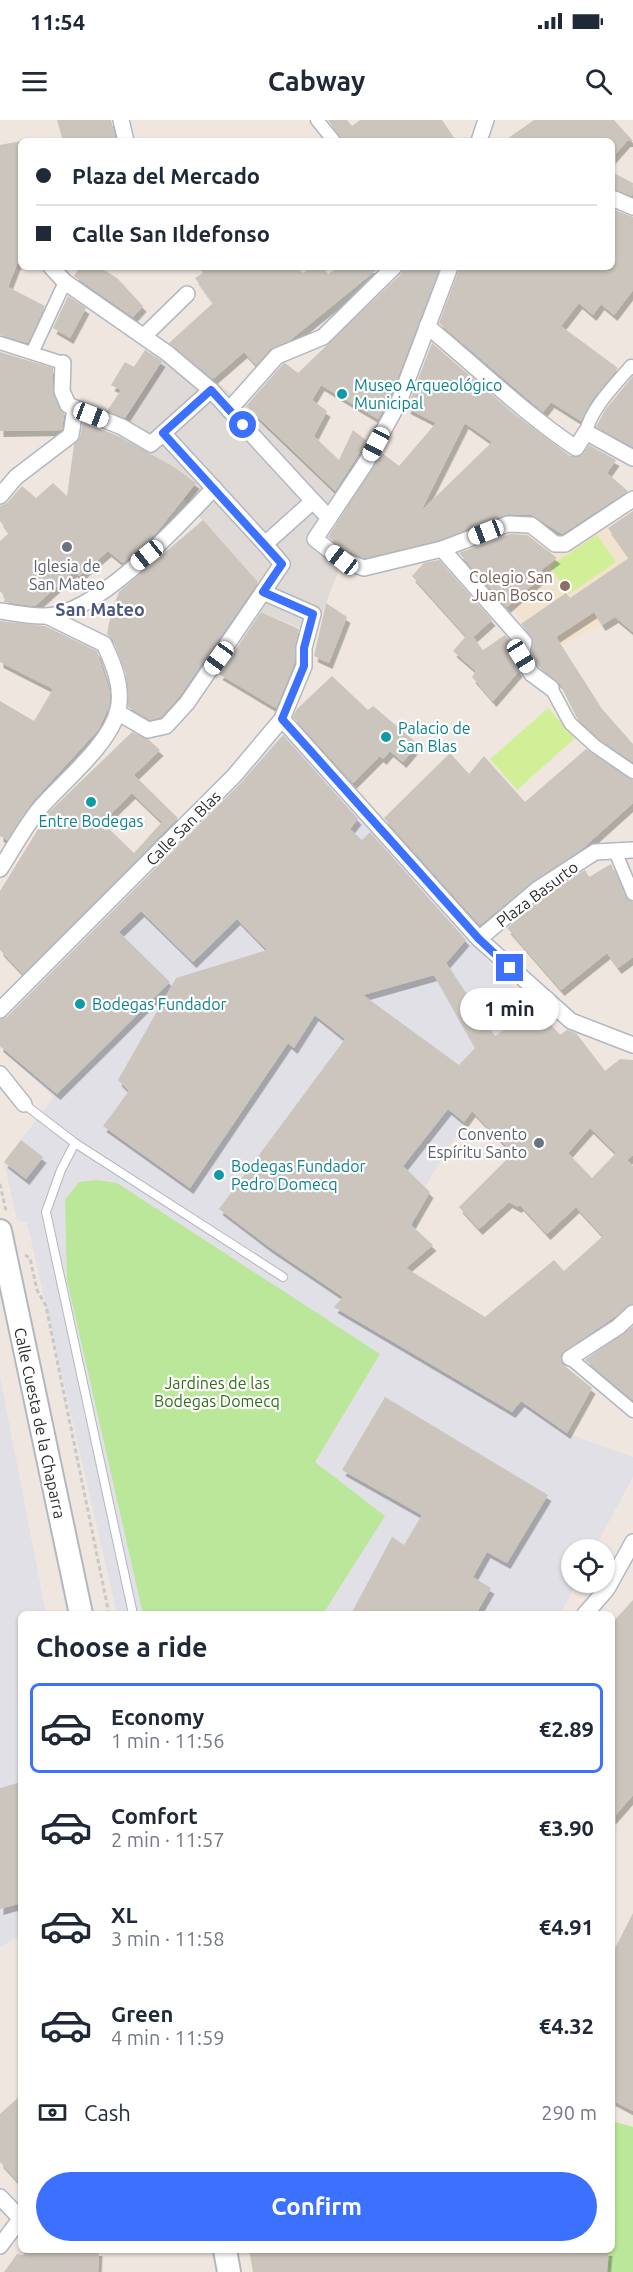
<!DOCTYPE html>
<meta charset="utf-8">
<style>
:root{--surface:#fff;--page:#f6f6f7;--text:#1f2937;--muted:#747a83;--line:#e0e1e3;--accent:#3c71ff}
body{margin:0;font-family:Ubuntu,sans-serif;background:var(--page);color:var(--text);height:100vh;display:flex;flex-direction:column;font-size:22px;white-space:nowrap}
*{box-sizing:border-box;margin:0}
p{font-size:20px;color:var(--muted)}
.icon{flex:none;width:33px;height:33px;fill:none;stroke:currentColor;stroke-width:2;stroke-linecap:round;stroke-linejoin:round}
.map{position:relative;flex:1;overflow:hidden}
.sheet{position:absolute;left:18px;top:1491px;width:597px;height:642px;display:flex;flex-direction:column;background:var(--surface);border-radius:9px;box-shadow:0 2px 4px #0004}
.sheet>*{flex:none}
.hud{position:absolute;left:18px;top:18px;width:597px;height:132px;border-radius:9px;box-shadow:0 2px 4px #0004;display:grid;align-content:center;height:132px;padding:0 18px;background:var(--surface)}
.controls{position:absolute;left:561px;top:1419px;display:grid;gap:12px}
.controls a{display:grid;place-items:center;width:54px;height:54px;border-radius:50%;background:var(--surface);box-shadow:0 2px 4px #0004;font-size:30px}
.end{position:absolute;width:27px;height:27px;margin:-14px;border:8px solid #3c71ff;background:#fff;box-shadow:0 0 0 3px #fff}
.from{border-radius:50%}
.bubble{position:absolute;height:42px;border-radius:21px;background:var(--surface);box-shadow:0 2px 4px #0004;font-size:20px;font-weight:600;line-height:42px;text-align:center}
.car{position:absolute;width:18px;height:36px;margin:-18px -9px;border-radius:8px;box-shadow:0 0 4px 2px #0007;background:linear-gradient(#fff 24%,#345 0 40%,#fff 0 76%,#345 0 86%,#fff 0)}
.hud b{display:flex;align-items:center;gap:21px;height:57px;font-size:22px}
.hud b+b{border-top:2px solid var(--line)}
.hud i{width:15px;height:15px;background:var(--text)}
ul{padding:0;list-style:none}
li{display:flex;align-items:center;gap:18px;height:90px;margin:0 12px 9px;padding:0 6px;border:3px solid transparent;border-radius:9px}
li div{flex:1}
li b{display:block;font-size:22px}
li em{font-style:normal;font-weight:600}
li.on{border-color:var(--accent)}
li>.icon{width:54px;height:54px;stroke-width:1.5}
h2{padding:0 18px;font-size:27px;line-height:72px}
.pay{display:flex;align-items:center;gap:15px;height:66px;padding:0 18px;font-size:22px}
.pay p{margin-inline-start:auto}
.cta{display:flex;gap:12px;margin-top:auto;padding:12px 18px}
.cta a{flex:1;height:69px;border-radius:36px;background:var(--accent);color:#fff;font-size:24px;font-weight:600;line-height:69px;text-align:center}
.status{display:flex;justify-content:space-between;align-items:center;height:42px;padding:0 30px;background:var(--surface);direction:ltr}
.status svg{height:16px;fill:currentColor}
header{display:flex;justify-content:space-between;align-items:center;height:78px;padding:0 18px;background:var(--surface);font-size:27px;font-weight:600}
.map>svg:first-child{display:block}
.industrial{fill:#e1e0e7}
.education{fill:#f1e3ce}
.green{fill:#bbe79a}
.pitch{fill:#d0ef96}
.plaza{fill:#dfdad6}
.building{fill:#cbc5bd;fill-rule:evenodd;filter:url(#shadow)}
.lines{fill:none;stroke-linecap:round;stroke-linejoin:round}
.service-casing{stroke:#b3b7c1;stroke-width:10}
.pedestrian-casing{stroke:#b3b7c1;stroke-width:15}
.minor-casing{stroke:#b3b7c1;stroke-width:18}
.secondary-casing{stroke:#b3b7c1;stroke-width:26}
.path{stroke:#c8c8c8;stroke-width:3;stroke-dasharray:4.5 3;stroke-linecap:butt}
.service{stroke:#fff;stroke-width:8}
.pedestrian{stroke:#fff;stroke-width:12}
.minor{stroke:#fff;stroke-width:15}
.secondary{stroke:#fff;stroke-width:22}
.route{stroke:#3c71ff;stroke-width:8}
.culture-dot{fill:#0f9aa8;stroke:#fff;stroke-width:2}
.worship-dot{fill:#6b7280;stroke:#fff;stroke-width:2}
.education-dot{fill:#8d6e63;stroke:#fff;stroke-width:2}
.labels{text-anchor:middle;stroke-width:4.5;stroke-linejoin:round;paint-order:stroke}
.culture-label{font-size:16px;fill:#0d838f;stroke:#fff;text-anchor:start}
.worship-label{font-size:16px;fill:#5b616d;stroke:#fff}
.education-label{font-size:16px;fill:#785e54;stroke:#fff;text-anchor:end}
.street-label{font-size:16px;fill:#2d2d2d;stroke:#fff}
.park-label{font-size:16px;fill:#316f18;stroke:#fff}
.neighbourhood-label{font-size:18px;font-weight:bold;fill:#4b5981;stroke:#fff}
</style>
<div class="status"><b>11:54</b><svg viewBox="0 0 49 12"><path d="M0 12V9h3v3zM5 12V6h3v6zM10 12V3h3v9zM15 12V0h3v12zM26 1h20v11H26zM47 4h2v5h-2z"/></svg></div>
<header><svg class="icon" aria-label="menu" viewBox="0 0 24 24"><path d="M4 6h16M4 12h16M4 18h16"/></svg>Cabway<svg class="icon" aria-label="search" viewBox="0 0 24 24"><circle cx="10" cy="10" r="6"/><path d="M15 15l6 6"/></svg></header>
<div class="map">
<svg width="633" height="2152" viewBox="0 0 633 2152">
<defs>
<filter id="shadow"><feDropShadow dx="3.5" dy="6" stdDeviation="0" flood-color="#0004"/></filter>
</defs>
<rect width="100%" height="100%" fill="#efe7df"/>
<g class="industrial">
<path d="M284,614L467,819L560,914L571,907L605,951L546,1002L486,972L464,1002L425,1067L430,1072L416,1097L417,1110L433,1125L406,1148L485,1197L531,1159L585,1220L540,1249L520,1280L567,1313L633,1337V1357L594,1429L572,1430V1462L577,1463L560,1494H117L27,1103L17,1100L4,1042L54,977L0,928V897Z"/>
<path d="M0,1256L46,1494H21V1816L0,1827Z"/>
</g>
<path class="education" d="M604,403L612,413L633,423L620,499L614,498L546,533L496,465L462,433L512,412L530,411L552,433H561Z"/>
<g class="green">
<path d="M97,1060L117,1063L380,1234L315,1342L385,1396L323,1494H143L67,1160L65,1080L79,1062Z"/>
<path d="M612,2001L633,2007V2152H603L605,2130H612Z"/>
</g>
<g class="pitch">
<path d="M597,415L616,442L569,474L550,446Z"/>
<path d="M548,588L575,618L517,670L490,639Z"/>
</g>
<path class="plaza" d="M171,227L242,282L340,376L323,418L341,444L314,514L255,489L262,466L183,379L196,362L119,316L124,300Z"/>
<g class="building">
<path d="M57,0H111L116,21H63Z"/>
<path d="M328,0H347L352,6L360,0H442L456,21H342Z"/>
<path d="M534,0H614L633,21H627L612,38V21H504Z"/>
<path d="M21,21V134L8,167L45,186L28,223L0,215V25Z"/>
<path d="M612,52L633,63L632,76L612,68Z"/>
<path d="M612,89L633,97V170L614,195L601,184L593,195L579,183L561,206L618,248L592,280L581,301L551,282L543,292L439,203L460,147H612Z"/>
<path d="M80,147H99L117,158L143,186L133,197L74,156Z"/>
<path d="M199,147H297L303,153L311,147H323L328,154L339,147H380L289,221L270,229L256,245L244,232L213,259L169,223L213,183L195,158L203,153Z"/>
<path d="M404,147H440L389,280L378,299L321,265L312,280L327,291L314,316L339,340L353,310L367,321L335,371L246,286L283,244L285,243L298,253L401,154Z"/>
<path d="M68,176L86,188L70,218L53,208Z"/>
<path d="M432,223L512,292L570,336H581L589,325L616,340L607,353L628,371L562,414L532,395L508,394L439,420L365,438L347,431L328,417L382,333L399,346L436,303L407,288ZM465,303L492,322L421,391Z"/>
<path d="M145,230L162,241L125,298L107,291L121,270L111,265L125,242L134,247Z"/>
<path d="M0,232L53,248V274L64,294L62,310L0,311Z"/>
<path d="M633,256V327L596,307L605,290Z"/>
<path d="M83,302L118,316L174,347L196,363L156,413L123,443L108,431L79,456L74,451L35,486L4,482L5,477L0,471V421L9,413L0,401V386L7,383L22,366L36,378L53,363L67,376L74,325L80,317Z"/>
<path d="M633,391V512L615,497L602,505L594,492L556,517L602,589L633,624V642L600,620L577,598L560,564L543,550L531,534L533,519L521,504L566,473L570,478L629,438L608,408Z"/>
<path d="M203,400L258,462L179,577L161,597L150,600L128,587L126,554L113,520L107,514L111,493L119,472Z"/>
<path d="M510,414L527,415L557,438L541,450L545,454L507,487L459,433Z"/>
<path d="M439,440L492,500L473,517L483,530L505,515L513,525L512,540L519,551L493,581L472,557L476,551L453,531L466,516L412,456L424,443Z"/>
<path d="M326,483L347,497L329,543L314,536Z"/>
<path d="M261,492L299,509L295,526L294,544L276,588L219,554Z"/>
<path d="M0,501L45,506L97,531L110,573L109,587L98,610L33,681L7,720L0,716V581L34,601L53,569L0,542Z"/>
<path d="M332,556L368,590L373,586L418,624L403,642L390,631L383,639L380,636L353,663L293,597L297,589Z"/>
<path d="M132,612L148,619L160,630L134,655L178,698L23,854L0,830V771L48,693ZM132,673L162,702L134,733L102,702Z"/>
<path d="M283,615L358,699L350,709L362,720L370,712L466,820L446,843L495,916L537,889L560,915L567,910L576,913L605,951L620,939L633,940V1035L627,1040L633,1046V1184L561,1234L562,1244L592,1268L567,1313L521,1281L512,1292L334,1187L343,1177L269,1127L219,1089L345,919L315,895L294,928L288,923L190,1068L103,1006L129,971L118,960L176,858L267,830L237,799L193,842L141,791L119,812L170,862L57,974L0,926V899L7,897L241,663ZM434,855L475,928L459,945L363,875ZM448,989L464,1002L472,991L513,1033L459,1087L479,1109L509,1082L518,1087L520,1085L547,1114L576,1087L603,1116L564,1151L554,1140L485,1197L406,1148L433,1125L411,1105L430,1072L403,1046ZM590,1008L616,1033L592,1058L568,1033Z"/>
<path d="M586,629L633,660V683L582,729L532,762L480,805L384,698L450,633L469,654L484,636L525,682Z"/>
<path d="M611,744L626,778L633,782V837L618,848L607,833L561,870L507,808L544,777L585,750L589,757Z"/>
<path d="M21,1020L43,1037L26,1059L4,1042Z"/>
<path d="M633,1206V1280L585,1240Z"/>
<path d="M385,1277L548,1375L507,1443L487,1432L473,1457L491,1468L476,1494H351L392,1417L404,1425L422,1395L342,1350Z"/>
<path d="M633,1480V1675L612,1699V1503Z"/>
<path d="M21,1662V1783L0,1789V1668Z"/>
<path d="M633,1793V1991L612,1980V1834Z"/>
<path d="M21,1975V2065L0,2042V1994Z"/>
<path d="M27,2130H99L98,2152H4L17,2134L23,2135Z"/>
<path d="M249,2130H609L607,2152H253Z"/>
</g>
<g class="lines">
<defs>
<g id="service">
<path d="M24,984L75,1023L283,1157"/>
<path d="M75,1023L61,1050L46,1092L133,1494"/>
</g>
<g id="pedestrian">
<path d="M317,0L334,21"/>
<path d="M0,223L63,243"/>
<path d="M32,233L65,162"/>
<path d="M586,312C591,288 616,264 631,246L633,248"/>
<path d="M551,568L570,603L595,626L633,652"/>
<path d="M615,731L633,774"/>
<path d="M570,1238L633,1291"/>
</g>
<g id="minor">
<path d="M121,0L126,21"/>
<path d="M479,21L486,0"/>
<path d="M612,78L633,87"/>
<path d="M51,147L65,162L167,233L211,270"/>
<path d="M427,206C477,247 522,292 576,328L586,312L633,338"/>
<path d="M144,216L187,174"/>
<path d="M63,243L62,271L68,285L122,307L151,324L211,270L313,381L265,424L163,313"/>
<path d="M229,290L277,236L323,217L394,147"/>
<path d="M0,376L16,357L71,315L75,289"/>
<path d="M313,381L329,398L315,419L342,440L364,448L442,429L508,404L531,405L555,424H565L633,379"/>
<path d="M329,398L365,344L398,284L450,147"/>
<path d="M442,429L524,522L521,536L532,554L551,568"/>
<path d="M0,491C15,493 31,497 46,496C98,494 179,405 214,368"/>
<path d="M117,592L148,610L166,606L187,583L263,472"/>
<path d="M282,599L479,819L571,901L633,925"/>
<path d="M0,749C13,729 25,706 41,687C64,661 110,624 118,590C123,567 114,545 104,524L47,496"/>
<path d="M479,819L538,769L595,732L633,730"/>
<path d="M0,890L234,656L282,599L304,546V528L313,494L263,472L282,444L265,424"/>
<path d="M0,954L24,984"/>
<path d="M570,1238L618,1207L633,1193"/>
<path d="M585,1494L607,1469L633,1422"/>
<path d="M0,2077L21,2099"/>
<path d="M0,2126L21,2098"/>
</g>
<g id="secondary">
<path d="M0,1111L81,1494"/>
<path d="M225,2130L229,2152"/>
</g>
</defs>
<use href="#service" class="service-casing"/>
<use href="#pedestrian" class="pedestrian-casing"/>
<use href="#minor" class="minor-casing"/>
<use href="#secondary" class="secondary-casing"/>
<g class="path">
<path d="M0,1064L6,1091"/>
<path d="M25,1135L30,1138L37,1170L46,1186L109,1494"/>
</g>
<use href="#service" class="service"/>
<use href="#pedestrian" class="pedestrian"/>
<use href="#minor" class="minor"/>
<use href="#secondary" class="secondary"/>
</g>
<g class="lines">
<path class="route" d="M243,305L211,270L163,313L282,444L263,472L313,494L304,528V546L282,599L479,819L510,848"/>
</g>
<g class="culture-dot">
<circle cx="342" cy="274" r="6"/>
<circle cx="386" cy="617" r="6"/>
<circle cx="91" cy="682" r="6"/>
<circle cx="80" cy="884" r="6"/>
<circle cx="219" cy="1055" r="6"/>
</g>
<g class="worship-dot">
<circle cx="67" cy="427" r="6"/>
<circle cx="539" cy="1023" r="6"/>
</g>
<circle class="education-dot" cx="565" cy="466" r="6"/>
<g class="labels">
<g class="culture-label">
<text x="354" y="271">Museo Arqueológico<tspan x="354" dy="18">Municipal</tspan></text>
<text x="398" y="614">Palacio de<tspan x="398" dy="18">San Blas</tspan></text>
<text x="91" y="707" text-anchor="middle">Entre Bodegas</text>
<text x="92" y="890">Bodegas Fundador</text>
<text x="231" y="1052">Bodegas Fundador<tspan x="231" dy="18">Pedro Domecq</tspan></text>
</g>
<g class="worship-label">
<text x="67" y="452">Iglesia de<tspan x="67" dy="18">San Mateo</tspan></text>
<text x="527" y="1020" text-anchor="end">Convento<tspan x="527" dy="18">Espíritu Santo</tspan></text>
</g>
<g class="education-label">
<text x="553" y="463">Colegio San<tspan x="553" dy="18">Juan Bosco</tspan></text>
</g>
<g class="street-label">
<text transform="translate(183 708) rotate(-45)" y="6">Calle San Blas</text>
<text transform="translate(537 774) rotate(-37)" y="6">Plaza Basurto</text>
<text transform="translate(40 1303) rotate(78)" y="6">Calle Cuesta de la Chaparra</text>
</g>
<g class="park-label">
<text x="217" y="1269">Jardines de las<tspan x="217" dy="18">Bodegas Domecq</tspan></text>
</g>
<g class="neighbourhood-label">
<text x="100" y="496">San Mateo</text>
</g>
</g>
</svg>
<div class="controls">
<a><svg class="icon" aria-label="locate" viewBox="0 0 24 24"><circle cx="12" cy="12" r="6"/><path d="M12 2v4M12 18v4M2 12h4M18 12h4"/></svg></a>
</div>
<i class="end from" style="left:243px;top:305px"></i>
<i class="end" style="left:510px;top:848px"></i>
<div class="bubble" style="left:460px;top:868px;width:99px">1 min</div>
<i class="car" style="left:91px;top:295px;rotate:111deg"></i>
<i class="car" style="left:376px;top:324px;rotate:208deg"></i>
<i class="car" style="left:486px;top:412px;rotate:249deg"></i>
<i class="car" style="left:147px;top:435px;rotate:231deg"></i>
<i class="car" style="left:342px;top:440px;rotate:308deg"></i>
<i class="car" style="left:521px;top:536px;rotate:148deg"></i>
<i class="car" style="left:219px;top:538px;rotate:216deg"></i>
<div class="hud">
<b><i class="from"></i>Plaza del Mercado</b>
<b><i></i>Calle San Ildefonso</b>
</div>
<section class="sheet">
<h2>Choose a ride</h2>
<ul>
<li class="on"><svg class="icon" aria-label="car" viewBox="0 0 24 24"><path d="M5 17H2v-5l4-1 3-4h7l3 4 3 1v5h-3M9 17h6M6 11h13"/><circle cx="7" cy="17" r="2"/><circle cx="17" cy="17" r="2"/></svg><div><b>Economy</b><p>1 min · 11:56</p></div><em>€2.89</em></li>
<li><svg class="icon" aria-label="car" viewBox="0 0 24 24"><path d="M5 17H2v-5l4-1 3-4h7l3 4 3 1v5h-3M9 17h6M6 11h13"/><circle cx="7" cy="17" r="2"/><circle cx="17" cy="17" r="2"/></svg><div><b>Comfort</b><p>2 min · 11:57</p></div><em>€3.90</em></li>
<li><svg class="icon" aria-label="car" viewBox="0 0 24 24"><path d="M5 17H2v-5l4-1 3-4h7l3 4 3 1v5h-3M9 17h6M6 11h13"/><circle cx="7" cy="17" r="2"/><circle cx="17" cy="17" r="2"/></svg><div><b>XL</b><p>3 min · 11:58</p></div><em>€4.91</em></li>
<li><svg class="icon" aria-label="car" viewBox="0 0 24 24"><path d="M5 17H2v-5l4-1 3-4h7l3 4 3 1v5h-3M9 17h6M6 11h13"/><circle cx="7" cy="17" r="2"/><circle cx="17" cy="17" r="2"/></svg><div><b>Green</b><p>4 min · 11:59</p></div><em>€4.32</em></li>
</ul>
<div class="pay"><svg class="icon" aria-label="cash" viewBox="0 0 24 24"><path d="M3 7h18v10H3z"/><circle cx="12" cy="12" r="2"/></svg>Cash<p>290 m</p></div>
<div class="cta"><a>Confirm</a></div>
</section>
</div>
